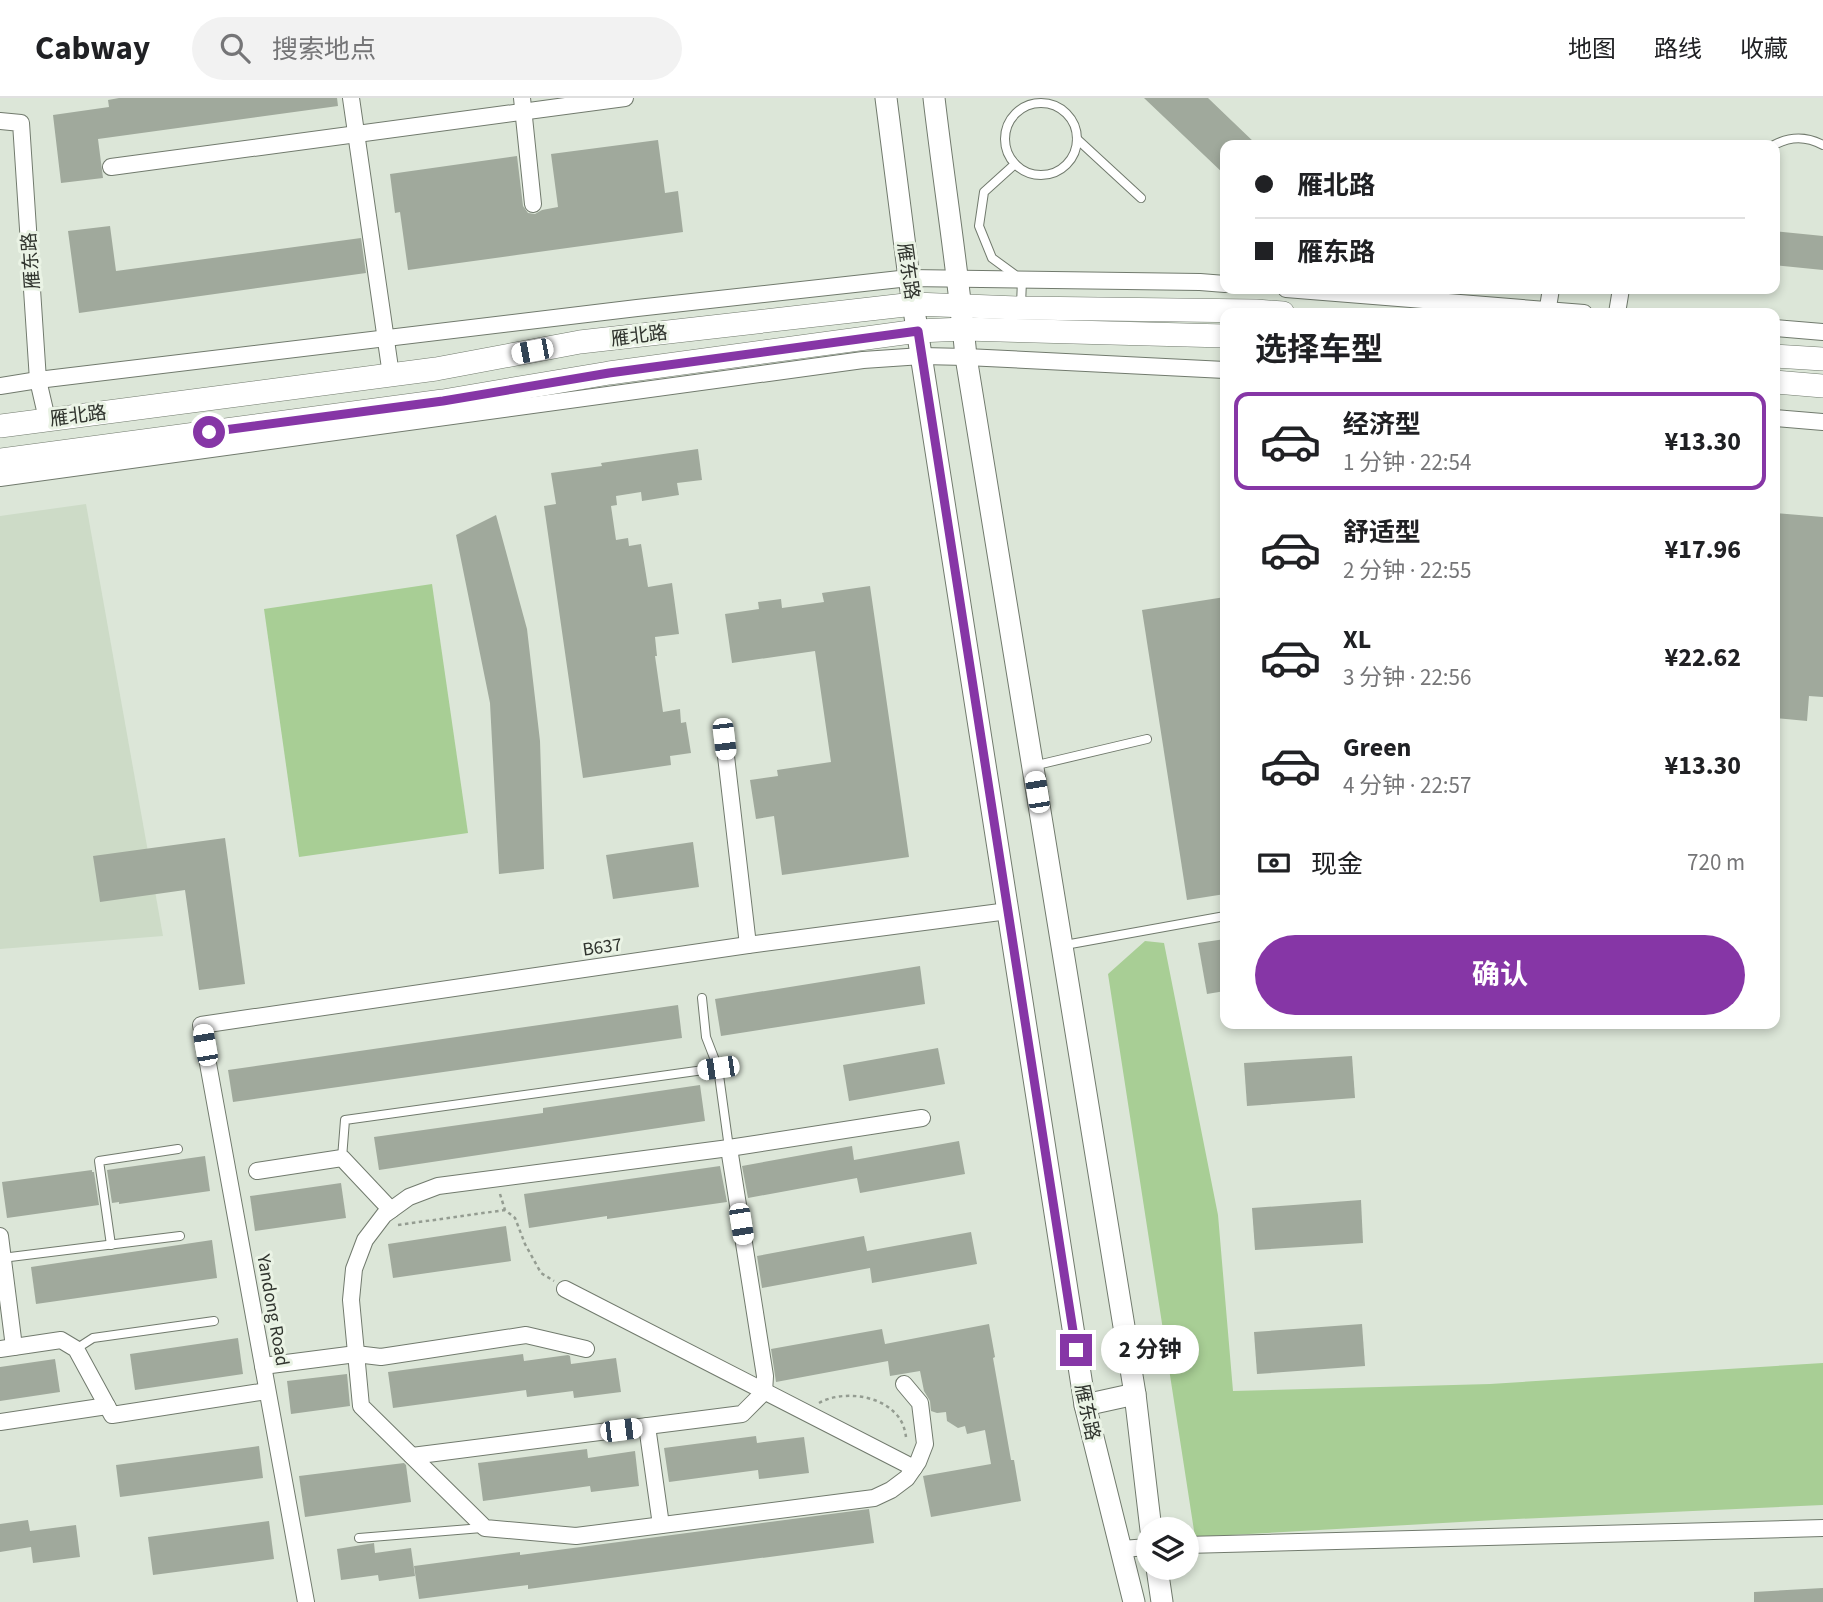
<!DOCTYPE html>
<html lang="zh">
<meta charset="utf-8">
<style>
:root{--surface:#fff;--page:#f2f2f2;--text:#202124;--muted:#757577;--line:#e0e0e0;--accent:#8636a6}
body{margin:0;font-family:"Source Sans 3","Noto Sans SC",sans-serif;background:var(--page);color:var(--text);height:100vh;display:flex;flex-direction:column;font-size:26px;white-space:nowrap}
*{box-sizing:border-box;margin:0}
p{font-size:23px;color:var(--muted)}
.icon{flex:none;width:38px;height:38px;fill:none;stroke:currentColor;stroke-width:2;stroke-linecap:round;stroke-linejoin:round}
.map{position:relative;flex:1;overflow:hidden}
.drawer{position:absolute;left:1220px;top:210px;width:560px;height:721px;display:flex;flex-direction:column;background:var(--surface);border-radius:14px;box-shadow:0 4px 10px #0003}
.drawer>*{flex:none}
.hud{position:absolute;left:1220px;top:42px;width:560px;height:154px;border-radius:14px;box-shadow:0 4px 10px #0003;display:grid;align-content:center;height:154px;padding:0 35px;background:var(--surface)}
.buttons{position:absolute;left:1136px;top:1419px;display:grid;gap:14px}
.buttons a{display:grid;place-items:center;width:63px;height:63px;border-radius:50%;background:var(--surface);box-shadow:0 4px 10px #0003;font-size:35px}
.end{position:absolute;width:32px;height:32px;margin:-16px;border:9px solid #8636a6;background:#fff;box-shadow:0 0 0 4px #fff}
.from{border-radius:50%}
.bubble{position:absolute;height:49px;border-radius:24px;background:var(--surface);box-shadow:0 4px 10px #0003;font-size:23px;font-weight:700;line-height:49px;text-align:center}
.car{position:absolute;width:21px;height:42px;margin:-21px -10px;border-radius:9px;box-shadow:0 0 5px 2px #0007;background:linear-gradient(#fff 24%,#345 0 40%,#fff 0 76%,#345 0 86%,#fff 0)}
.hud b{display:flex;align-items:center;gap:24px;height:66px;font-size:26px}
.hud b+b{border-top:2px solid var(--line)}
.hud i{width:18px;height:18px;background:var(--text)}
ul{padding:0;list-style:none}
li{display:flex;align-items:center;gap:21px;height:98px;margin:0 14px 10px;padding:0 21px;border:4px solid transparent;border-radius:14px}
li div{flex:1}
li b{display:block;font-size:26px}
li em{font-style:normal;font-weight:700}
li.current{border-color:var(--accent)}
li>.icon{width:63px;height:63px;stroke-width:1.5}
h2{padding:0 35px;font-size:32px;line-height:84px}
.pay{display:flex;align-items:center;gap:18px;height:77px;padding:0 35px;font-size:26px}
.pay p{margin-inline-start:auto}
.button{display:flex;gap:14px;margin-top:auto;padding:14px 35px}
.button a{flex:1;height:80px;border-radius:42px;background:var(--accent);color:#fff;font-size:28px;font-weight:700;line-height:80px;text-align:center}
header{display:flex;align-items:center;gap:42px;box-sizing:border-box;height:98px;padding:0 35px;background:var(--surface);border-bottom:2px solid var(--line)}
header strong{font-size:33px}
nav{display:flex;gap:38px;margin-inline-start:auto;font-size:24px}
.search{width:490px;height:63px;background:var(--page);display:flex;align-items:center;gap:18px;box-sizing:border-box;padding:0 24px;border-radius:38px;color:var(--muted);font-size:26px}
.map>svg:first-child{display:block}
.built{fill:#cddbc7}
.green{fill:#a8ce95}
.building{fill:#a0a99c}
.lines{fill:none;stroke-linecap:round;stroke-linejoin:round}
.lane-casing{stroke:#717a6d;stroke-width:10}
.street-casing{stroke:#717a6d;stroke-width:18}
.secondary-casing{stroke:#717a6d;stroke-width:23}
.primary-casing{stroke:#717a6d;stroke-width:24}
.path{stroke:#949c91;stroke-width:2.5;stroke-dasharray:3.5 3.5;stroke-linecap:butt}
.lane{stroke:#fff;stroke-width:8}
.street{stroke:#fff;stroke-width:16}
.secondary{stroke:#fff;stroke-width:21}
.primary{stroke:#fff;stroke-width:23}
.route{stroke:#8636a6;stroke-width:9}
.labels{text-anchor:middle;stroke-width:6;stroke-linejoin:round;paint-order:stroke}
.street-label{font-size:19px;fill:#30342e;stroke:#eaf3e5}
</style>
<header>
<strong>Cabway</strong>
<div class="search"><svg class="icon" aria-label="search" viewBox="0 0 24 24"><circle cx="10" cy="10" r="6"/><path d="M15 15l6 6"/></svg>搜索地点</div>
<nav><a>地图</a><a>路线</a><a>收藏</a></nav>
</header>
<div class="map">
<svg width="1823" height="1504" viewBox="0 0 1823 1504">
<rect width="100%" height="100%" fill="#dce6d8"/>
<path class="built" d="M86,406L163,838L0,851V418Z"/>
<g class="green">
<path d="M432,486L468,735L299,759L264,511Z"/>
<path d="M1145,843L1164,845L1218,1117L1233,1293L1490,1286L1823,1265V1407L1496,1422L1195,1439L1108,876Z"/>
</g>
<g class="building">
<path d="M119,0H337L338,8L98,41L103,80L61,85L53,17L109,9L108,2Z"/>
<path d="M1144,0H1208L1257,47H1225V77Z"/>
<path d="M658,42L665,95L678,93L683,134L408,172L400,114L395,115L390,76L517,58L523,108L528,115L535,116L542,112L558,109L551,56Z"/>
<path d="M110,128L116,173L361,140L366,175L79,215L68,133Z"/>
<path d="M1774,133L1823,138V172L1774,167Z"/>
<path d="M698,351L702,382L677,385L679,397L642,403L641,394L616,398L617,407L611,408L616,442L628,440L629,448L641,446L648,489L672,485L679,536L655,539L657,558H655L663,614L680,611L681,625L686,624L691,655L670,658L671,667L583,680L544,408L556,406L551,375L602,368L601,365Z"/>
<path d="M1774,415L1823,419V599L1809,598L1807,623L1774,620Z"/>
<path d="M496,417L527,531L540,643L544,771L499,776L490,605L456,437Z"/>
<path d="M870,488L909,759L782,777L774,718L756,721L750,682L778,678L777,672L831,664L815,553L732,565L725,516L759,511L758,504L781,501L782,510L824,504L822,495Z"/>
<path d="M1225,499V796L1187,802L1142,512Z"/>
<path d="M225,740L245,886L199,892L185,792L100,804L93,758Z"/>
<path d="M693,744L699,789L613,801L606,757Z"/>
<path d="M1225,841V893L1207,896L1198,845Z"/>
<path d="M920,868L925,906L721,938L715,901Z"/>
<path d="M678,907L682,940L233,1004L228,972Z"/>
<path d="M938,950L945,986L849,1003L843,967Z"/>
<path d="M1352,958L1355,1000L1247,1008L1244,965Z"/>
<path d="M700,987L705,1023L379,1072L374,1039L543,1015V1010Z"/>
<path d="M959,1043L965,1076L860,1095L857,1080L748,1100L742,1068L852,1048L854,1062Z"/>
<path d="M205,1058L210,1093L119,1106V1104L112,1105L107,1072Z"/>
<path d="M720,1068L727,1104L607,1121V1118L529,1130L524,1096Z"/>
<path d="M92,1072V1074H94L99,1107L7,1120L2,1084Z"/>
<path d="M341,1085L346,1120L255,1133L250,1098Z"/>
<path d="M1361,1102L1363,1145L1255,1152L1252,1110Z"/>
<path d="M506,1128L511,1163L393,1180L388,1146Z"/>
<path d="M971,1134L977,1166L872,1185L870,1170L762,1190L757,1158L864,1138L867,1153Z"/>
<path d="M212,1142L217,1180L36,1206L31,1169Z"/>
<path d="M989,1226L995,1259L993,1260L1011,1362H1014L1021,1403L931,1419L923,1378L991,1366L985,1332L967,1336L965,1328L958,1330L947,1323L946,1314L937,1315L931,1313L930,1303L924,1293L920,1273L890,1278L888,1263L776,1284L771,1251L882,1231L885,1246Z"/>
<path d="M1362,1226L1365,1268L1257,1276L1254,1234Z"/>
<path d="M238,1240L243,1276L135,1292L130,1256Z"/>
<path d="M523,1256L524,1263L568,1257L570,1258L571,1266L616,1260L621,1294L574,1300L573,1293L527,1299L526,1292L393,1310L388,1274Z"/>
<path d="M55,1261L60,1294L0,1303V1269Z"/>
<path d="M347,1276L350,1308L291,1316L287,1283Z"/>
<path d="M756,1338L757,1345L804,1339L809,1375L759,1381L758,1372L669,1384L664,1350Z"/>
<path d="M259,1348L263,1380L120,1399L116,1367Z"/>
<path d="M587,1351L588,1360L635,1353L639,1388L591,1394L590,1388L483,1403L478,1365Z"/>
<path d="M404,1365L406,1367L411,1404L305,1419L299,1378Z"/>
<path d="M869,1411L874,1445L528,1491V1487L419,1501L414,1468L520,1454V1457Z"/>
<path d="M28,1422L30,1433L76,1427L80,1459L33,1465L31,1449L0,1454V1426Z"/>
<path d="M269,1423L274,1461L153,1477L148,1439Z"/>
<path d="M374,1445L375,1455L411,1450L415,1478L379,1483L378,1477L341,1482L337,1451Z"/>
<path d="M1823,1490V1504H1754V1494Z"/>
</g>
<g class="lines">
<defs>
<g id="lane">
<circle cx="1041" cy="41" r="36"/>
<path d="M1077,41L1141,100"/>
<path d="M1774,47C1791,38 1806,38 1823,47"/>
<path d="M1015,66L984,94L979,128L992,160L1022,182L1021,207"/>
<path d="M1033,668L1147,641"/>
<path d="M1065,847L1225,818"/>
<path d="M718,970L729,1050"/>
<path d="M342,1060L345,1022L718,970L706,939L702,900"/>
<path d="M111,1147L99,1063L178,1051"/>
<path d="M2,1160L180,1138"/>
<path d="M76,1251L93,1240L214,1223"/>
<path d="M359,1440L482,1430"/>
</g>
<g id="street">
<path d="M351,0L391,277"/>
<path d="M522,0L533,106"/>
<path d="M0,23L21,25L38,282L47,321"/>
<path d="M111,69L625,0"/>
<path d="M1286,191L1584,215"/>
<path d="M1547,215L1551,191"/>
<path d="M1617,215L1621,191"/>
<path d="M1774,230L1823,234"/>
<path d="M0,288L38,282L637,210L909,180L1200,184L1225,186"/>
<path d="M1774,320L1823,324"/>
<path d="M0,380L863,262L922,258L966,259L1225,272"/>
<path d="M724,641L748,847"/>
<path d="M257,1073L342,1060L391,1112"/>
<path d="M0,1138L14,1249"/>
<path d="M565,1191L914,1370"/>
<path d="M0,1251L61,1242L76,1251L112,1317L267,1293"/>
<path d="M263,1268L356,1256L381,1259L526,1237L586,1251"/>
<path d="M904,1286L920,1305L925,1346L918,1364L907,1380L891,1392L874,1400L576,1438L485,1430L361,1308L351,1202L354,1171L365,1142L384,1117L409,1099L438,1088L729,1050L922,1020"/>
<path d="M0,1324L107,1308"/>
<path d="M647,1328L661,1427"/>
<path d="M412,1358L742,1316L764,1294L765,1278L729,1050"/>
<path d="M1186,1447L1823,1430"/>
<path d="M1122,1451L1148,1449"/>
<path d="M306,1504L201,927L748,847L1008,813"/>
</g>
<g id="secondary">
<path d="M886,0L909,180L1085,1307L1134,1504"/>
<path d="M934,0C944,86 958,172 966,259L1135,1296L1151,1432"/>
<path d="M1085,1307L1135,1296"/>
<path d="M1157,1470L1162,1504"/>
</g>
<g id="primary">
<path d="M1774,258L1823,261"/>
<path d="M1774,284L1823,288"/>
<path d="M0,328L436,271L580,244L914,206L1021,210L1256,213L1283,215"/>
<path d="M0,362L443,303L609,275L918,233L964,231L1225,238"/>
</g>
</defs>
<use href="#lane" class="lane-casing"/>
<use href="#street" class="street-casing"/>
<use href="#secondary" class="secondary-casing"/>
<use href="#primary" class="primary-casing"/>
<g class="path">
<path d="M500,1096L505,1112L515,1120L525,1146L541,1175L554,1183"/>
<path d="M398,1127L505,1112"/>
<path d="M819,1305C840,1293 876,1296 894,1314C901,1320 905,1330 906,1339"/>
</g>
<use href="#lane" class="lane"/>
<use href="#street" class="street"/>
<use href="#secondary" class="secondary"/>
<use href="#primary" class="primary"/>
</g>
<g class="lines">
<path class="route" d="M209,334L443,303L609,275L918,233L1076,1252"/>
</g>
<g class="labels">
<g class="street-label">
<text transform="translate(30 163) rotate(-94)" y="7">雁东路</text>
<text transform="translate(909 173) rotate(82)" y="7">雁东路</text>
<text transform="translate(639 237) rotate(-7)" y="7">雁北路</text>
<text transform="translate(78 317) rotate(-7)" y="7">雁北路</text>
<text transform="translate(602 848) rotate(-8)" y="7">B637</text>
<text transform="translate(274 1212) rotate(80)" y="7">Yandong Road</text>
<text transform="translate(1088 1314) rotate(78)" y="7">雁东路</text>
</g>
</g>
</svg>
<div class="buttons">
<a><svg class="icon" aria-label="layers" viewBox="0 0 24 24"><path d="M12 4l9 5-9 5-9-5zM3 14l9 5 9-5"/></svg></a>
</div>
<i class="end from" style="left:209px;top:334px"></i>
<i class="end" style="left:1076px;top:1252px"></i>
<div class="bubble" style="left:1101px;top:1227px;width:98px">2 分钟</div>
<i class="car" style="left:532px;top:253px;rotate:259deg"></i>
<i class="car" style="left:724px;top:641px;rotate:173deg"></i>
<i class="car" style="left:1037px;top:694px;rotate:351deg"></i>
<i class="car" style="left:205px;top:947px;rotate:350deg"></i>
<i class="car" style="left:718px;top:970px;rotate:262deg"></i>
<i class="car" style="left:741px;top:1126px;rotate:171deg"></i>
<i class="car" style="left:621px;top:1332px;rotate:83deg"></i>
<div class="hud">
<b><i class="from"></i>雁北路</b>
<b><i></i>雁东路</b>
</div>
<section class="drawer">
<h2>选择车型</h2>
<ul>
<li class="current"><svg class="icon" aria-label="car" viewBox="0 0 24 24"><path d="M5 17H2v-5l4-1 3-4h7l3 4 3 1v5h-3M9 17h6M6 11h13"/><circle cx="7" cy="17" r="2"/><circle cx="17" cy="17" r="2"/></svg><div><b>经济型</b><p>1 分钟 · 22:54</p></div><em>¥13.30</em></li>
<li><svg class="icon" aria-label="car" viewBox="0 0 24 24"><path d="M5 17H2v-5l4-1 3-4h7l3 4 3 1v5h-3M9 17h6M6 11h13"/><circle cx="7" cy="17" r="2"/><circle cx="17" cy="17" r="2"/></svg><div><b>舒适型</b><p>2 分钟 · 22:55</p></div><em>¥17.96</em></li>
<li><svg class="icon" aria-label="car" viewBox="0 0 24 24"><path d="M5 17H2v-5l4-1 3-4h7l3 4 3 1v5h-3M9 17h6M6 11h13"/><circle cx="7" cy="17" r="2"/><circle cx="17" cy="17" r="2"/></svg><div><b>XL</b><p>3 分钟 · 22:56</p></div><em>¥22.62</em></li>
<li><svg class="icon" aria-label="car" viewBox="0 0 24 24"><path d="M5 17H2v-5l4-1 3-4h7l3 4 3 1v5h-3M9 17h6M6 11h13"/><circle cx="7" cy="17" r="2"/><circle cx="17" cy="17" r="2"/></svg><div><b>Green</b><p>4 分钟 · 22:57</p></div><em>¥13.30</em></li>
</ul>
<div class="pay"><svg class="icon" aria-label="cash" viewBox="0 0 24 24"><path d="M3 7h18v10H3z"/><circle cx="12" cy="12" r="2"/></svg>现金<p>720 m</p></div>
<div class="button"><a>确认</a></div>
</section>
</div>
